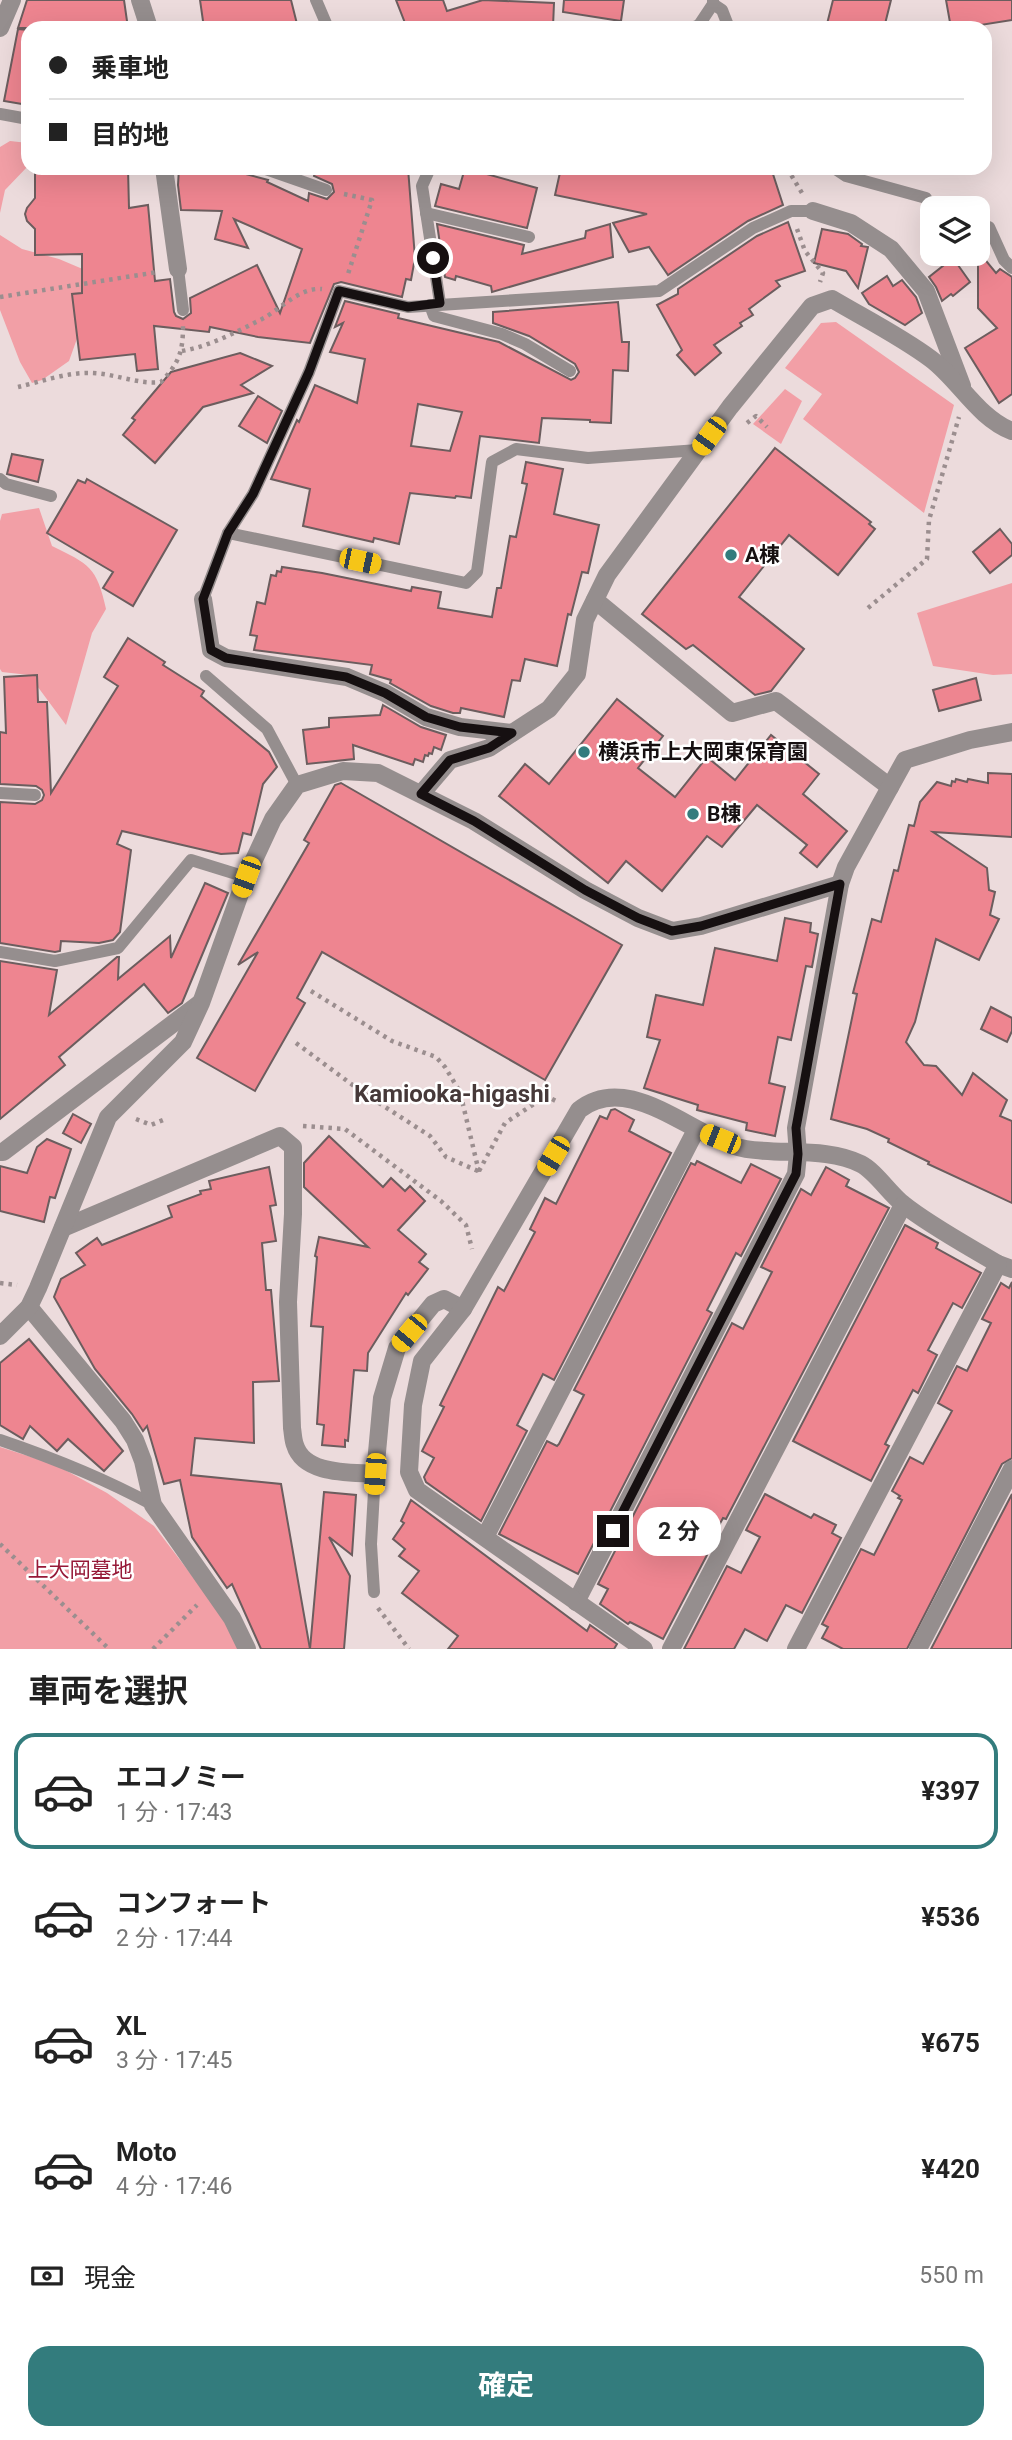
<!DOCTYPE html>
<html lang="ja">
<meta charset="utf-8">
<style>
:root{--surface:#fff;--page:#f6f6f6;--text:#222;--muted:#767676;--line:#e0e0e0;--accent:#337c7d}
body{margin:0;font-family:Roboto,"Noto Sans JP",sans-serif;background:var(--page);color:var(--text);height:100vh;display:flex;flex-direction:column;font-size:26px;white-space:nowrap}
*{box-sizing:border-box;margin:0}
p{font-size:23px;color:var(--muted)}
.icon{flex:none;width:38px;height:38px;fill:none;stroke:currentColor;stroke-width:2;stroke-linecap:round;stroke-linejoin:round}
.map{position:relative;height:1649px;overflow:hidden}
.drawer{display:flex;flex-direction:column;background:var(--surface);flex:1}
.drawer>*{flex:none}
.hud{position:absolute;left:21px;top:21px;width:971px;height:154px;border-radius:21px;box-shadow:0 7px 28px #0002;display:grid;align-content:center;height:154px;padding:0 28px;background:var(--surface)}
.buttons{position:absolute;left:920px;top:196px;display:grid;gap:14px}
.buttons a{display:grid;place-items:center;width:70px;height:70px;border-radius:14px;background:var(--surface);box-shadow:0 7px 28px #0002;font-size:35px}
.end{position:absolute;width:32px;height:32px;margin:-16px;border:9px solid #161011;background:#fff;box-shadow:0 0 0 4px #fff}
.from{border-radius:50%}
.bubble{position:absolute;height:49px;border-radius:21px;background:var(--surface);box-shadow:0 7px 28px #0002;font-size:23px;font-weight:700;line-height:49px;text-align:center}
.car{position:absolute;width:21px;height:42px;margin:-21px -10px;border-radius:9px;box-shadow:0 0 5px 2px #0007;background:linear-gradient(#f5c518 24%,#345 0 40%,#f5c518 0 76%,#345 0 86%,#f5c518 0)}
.hud b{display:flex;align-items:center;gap:24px;height:66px;font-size:26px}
.hud b+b{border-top:2px solid var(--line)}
.hud i{width:18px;height:18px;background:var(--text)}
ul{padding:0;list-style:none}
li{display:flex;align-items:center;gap:21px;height:116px;margin:0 14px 10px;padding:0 14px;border:4px solid transparent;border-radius:21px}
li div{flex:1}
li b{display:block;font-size:26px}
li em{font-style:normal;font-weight:700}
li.on{border-color:var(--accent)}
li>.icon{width:63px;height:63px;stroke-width:1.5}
h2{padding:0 28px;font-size:32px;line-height:84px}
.pay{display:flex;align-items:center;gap:18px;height:77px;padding:0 28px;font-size:26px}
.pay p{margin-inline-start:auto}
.cta{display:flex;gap:14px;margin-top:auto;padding:14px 28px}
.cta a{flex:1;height:80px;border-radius:21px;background:var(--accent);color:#fff;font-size:28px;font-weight:700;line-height:80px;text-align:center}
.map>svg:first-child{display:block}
.green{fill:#f29fa6}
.building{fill:#ee8590;stroke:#6c5d5e;stroke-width:2;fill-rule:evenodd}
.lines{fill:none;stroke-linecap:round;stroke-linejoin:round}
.path{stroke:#9b8e8f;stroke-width:4.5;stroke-dasharray:3.5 5;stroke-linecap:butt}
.lane{stroke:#958e8e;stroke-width:12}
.street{stroke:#958e8e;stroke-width:18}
.route{stroke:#161011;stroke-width:9}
.poi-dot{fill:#337c7d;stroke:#fff;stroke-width:2.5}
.labels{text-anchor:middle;stroke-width:5;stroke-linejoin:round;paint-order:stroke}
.poi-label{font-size:21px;font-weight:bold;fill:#161011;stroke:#fff;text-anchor:start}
.park-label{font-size:21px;fill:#961937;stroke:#fff}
.quarter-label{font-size:24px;font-weight:bold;fill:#463939;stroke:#fff}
</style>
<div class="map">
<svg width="1012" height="1649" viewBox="0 0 1012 1649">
<rect width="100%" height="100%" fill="#ecdbdc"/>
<g class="green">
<path d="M10,141L28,143V166L5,190L0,213V147Z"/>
<path d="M0,235L22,249L59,259L85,270L83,322L69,361L42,380L32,383L20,362L0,310Z"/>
<path d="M836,322L954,405L924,513L803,419L822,394L785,368L821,323Z"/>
<path d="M785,389L802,401L781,444L753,424Z"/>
<path d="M39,508L52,546C89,564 97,567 106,609L92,633L66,725L29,675L2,672L0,669V521L2,514Z"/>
<path d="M1012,583V674L993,675L933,666L917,613Z"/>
<path d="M0,1447L56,1465L107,1493L154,1526L226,1620L241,1649H0Z"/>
</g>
<g class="building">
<path d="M27,0H124L128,28H18Z"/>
<path d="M200,0H291L298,28H204Z"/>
<path d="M396,0H443L447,11L483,0L554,3L553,27L500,25L489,28H407Z"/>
<path d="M564,0H624L621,21L563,12Z"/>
<path d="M833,0H891L884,28H826Z"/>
<path d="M946,0H1012V20L980,25V28H951Z"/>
<path d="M18,29L28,30V105L4,101Z"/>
<path d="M45,168H128L129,208L148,205L155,281L170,279L174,312L176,316L183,319L191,313L190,298L257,265L280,313L302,249L234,219L248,248L215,239L222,211L181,210L178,185L179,168H223L268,180L267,182L308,201L309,193L327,199L334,192L332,184L314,176L316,168H408L415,258L411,280L406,279L402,297L341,282L334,284L310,343L258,337L210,327L209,332L154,326L158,369L137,371L135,354L80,360L72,294L82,293V254L35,255V229L27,221L25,214L27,208L35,198V170H45Z"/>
<path d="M465,168L537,188L527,228L435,206L441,184L459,189Z"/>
<path d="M561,168H771L783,205L748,221L668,275L649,247L629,252L613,223L647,214L555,195Z"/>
<path d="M788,222L805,271L776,281L780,286L749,309L753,315L740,323L742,326L714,345L721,353L695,375L677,355L682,350L657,305L678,294V289L757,236Z"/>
<path d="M437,224L524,245L522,254L585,238L586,231L610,224L613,257L492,292L491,286L456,276L455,280L445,277Z"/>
<path d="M822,229L848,234L862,244L861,246L868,247L858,288L846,271L814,263Z"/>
<path d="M978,251L996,273L1000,269L1012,277V394L999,403L965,348L997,328L978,308Z"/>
<path d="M953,258L970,282L953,296L951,294L942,301L936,287L929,277Z"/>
<path d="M887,276L893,286L902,280L916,297L922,313L905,325L869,304L862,293Z"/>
<path d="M345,301L399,314L398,318L499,342L571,380L575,378L579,372L575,364L529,336L493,323V312L618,302L622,342H629L628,371L613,370L611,423L590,422V420L542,418L539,443L480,436L471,498L456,496L455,498L410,493L399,544L374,538L373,542L303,526L310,489L271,479L297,420L299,422L315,385L357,403L365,359L330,352L343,323L335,327ZM418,404L462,412L450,451L411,446Z"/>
<path d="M240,353L272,366L241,385L253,393L203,407L155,463L123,435L135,420L132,418L171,372Z"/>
<path d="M258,396L282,411L267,443L239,426Z"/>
<path d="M775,448L871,522L869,524L875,529L838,575L789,535L739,597L804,649L771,691L755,695L693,645L686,649L642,614Z"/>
<path d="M12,454L43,460L38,482L7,474Z"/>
<path d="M526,462L563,469L554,514L599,525L588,573L582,572L571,615L568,614L557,666L525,659L520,681L512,680L504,717L461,708L460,713H453L431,706L390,683L391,680L370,674L372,665L254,650L257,636L250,635L257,602L265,604L271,575L276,576L277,571L281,572L282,567L322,573L411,591L412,587L441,592L438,608L492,617L497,588H501L510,536L516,537L527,484L522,483Z"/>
<path d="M87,479L177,530L133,606L103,588L113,572L47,533L78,480L85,483Z"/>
<path d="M1000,529L1012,544V555L990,573L973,552Z"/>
<path d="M128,638L165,662L163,665L204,691L201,696L269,752L277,767L263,784L251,835L243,833L238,853L221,854L122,831L117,844L131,850L120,932L113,940L99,943L61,941L60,951L55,952L0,943V802L35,804L42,800L44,795L42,790L36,786L0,784V732L6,733L4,677L37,675L38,702H47L51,793L118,686L104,677Z"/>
<path d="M976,678L981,700L939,711L933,690Z"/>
<path d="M617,699L663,736L638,768L675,797L707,757L735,780L771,735L819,774L803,794L847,831L817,867L800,853L807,845L757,805L722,847L707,836L662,891L626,861L608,883L499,796L525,764L549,784Z"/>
<path d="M383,705L421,727L446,735L441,750L434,747L432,754L429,753L428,756L425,755L423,762L415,759L413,765L353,745L354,759L307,764L303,730L329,727V718L380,715Z"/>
<path d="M988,773L1012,774V837L933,832L987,868L989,890L995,892L990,915L999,919L979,960L936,939L915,1022L906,1042L924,1065L936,1066L962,1095L973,1073L1007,1100L1000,1116L1012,1121V1203L928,1164L929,1162L888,1142L889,1139L867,1129L831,1119L857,994L853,993L872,919L881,922L894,870L898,871L909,825L914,826L920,802L937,782L951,786L952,781L955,782L956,779L967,782L968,779L988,783Z"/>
<path d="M341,783L622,945L545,1080L322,952L297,998L305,1003L255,1091L197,1058L258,952L238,965L309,843L304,840L335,785Z"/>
<path d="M205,883L228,893L182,1003L168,1013L144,984L59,1057L65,1065L0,1119V961L57,970L49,1015L117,957H119L118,979L170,936L171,958Z"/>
<path d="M785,918L811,923L810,932L818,934L812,967L806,966L791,1040L778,1037L769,1083L785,1087L775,1136L746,1130L747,1123L697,1110L698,1105L644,1088L660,1040L647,1037L656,995L703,1005L715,948L777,961Z"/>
<path d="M991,1007L1012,1018V1031L1007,1042L981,1029Z"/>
<path d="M615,1109L634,1120L629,1131L671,1153L554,1380L543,1374L517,1425L527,1431L481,1521L426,1482L424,1477L434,1458L422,1451L444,1407L440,1405L498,1287L504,1291L535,1232L530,1229L545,1198L556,1204L600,1116L607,1119L611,1110Z"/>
<path d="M73,1114L91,1124L81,1143L63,1133Z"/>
<path d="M329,1136L383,1187L391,1178L405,1191L410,1186L425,1201L398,1230L426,1254L419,1262L428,1269L408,1295L406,1293L368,1353L367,1371L354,1370L348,1441L345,1440V1447L322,1445L324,1425L317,1424L323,1327L311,1326L317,1257L315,1256L319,1237L368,1247L304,1187V1163Z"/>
<path d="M47,1139L71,1149L55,1198L50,1197L44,1222L0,1211V1166L27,1173L37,1147Z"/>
<path d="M697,1161L741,1183L751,1164L781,1179L741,1256L736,1253L707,1310L712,1313L578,1574L499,1534L547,1441L557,1446L559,1444L584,1395L574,1390L691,1163L695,1165Z"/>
<path d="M269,1167L276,1205L270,1206L276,1241L262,1243L266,1290H271L279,1381L253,1382L254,1443L195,1438L191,1475L281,1484L310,1649H261L232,1584L227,1588L192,1537L180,1480L164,1484L147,1426L143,1431L132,1414L95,1369L54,1297L61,1279L85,1265L76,1253L97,1238L102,1245L172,1217L168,1206L201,1194L200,1191L211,1189L209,1181Z"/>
<path d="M826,1167L849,1180L846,1186L889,1208L726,1519L723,1518L704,1553L707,1555L663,1639L630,1622L628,1624L600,1604L608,1589L598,1584L732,1323L743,1329L772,1272L761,1267L801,1189L811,1195Z"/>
<path d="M905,1225L938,1243L936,1248L981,1273L962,1308L953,1303L928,1350L937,1355L918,1393L913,1390L885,1444L889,1446L871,1481L793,1441Z"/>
<path d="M1012,1282V1458L1002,1464L907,1649H843L822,1638L828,1627L822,1624L861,1549L874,1555L902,1500L898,1498L900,1496L892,1491L910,1457L923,1464L952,1411L938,1403L957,1366L967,1371L991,1323L982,1319L1001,1283L1009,1288Z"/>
<path d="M29,1339L123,1451L104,1471L68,1439L57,1451L30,1426L23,1439L0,1425V1363Z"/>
<path d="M324,1492L356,1495L352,1555L329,1537L350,1576L344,1649H310Z"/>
<path d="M765,1494L811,1518L814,1514L836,1525L832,1533L841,1538L802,1613L786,1605L767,1641L745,1629L734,1649H684L727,1566L741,1573L760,1537L746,1530Z"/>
<path d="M1012,1494V1649H931Z"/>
<path d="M411,1500L587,1631L590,1625L617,1644L614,1649H448L458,1636L402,1593L419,1571L399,1556L405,1549L393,1539L404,1523L401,1521Z"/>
</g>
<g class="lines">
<g class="path">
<path d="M787,168L802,193"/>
<path d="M344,194L372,200L348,274"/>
<path d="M941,204L953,208"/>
<path d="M797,229L805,251L823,273L820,282"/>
<path d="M0,297L158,272"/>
<path d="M182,351C211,346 238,331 264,318C281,308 301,287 322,289"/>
<path d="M18,387C39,382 69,372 90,373C114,373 138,385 161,382C179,363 183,352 183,326"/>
<path d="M747,423L756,416L767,427"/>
<path d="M868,608L927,559L929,520L959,417"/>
<path d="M311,991L392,1041L436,1057L445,1067L460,1092L479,1172"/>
<path d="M296,1043L362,1092L430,1136L446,1157L478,1171"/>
<path d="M136,1119L151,1125L163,1120"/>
<path d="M303,1126L345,1129L441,1201L466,1225L472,1249"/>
<path d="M479,1171L505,1123L546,1096L558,1102"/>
<path d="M0,1283L17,1285"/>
<path d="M0,1544L109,1649"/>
<path d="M378,1608L409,1649"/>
<path d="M153,1649L197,1605"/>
</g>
<g class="lane">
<path d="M316,0L328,28"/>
<path d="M713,4L722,10L729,28"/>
<path d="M692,28L699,25L713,4V0"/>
<path d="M0,114L28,119"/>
<path d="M263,168L326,190"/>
<path d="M430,168L422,186L440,303"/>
<path d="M834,168L846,176L926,198"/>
<path d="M426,213L529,237"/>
<path d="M989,227L1004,260L1012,268"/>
<path d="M178,269L183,310"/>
<path d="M430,305L434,316L502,334L525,344L570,371"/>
<path d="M0,479L6,484L51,496"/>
<path d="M228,533L466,583L477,572L492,462L516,449L588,458L698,450"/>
<path d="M203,599L228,533L253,494L309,372L339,291L408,307L659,291L753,228L791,211H813"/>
<path d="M206,676L267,729L297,785"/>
<path d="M0,793L35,795"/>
<path d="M0,952L55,961L118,948L191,860L246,877"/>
<path d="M0,1440C53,1458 103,1478 153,1505"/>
<path d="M374,1592L371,1544L375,1474"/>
</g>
<g class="street">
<path d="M140,0L149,28"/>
<path d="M0,28L12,0"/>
<path d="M164,168L178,269"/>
<path d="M813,211L851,223L891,249L926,291L962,386"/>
<path d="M203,599L211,650L226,658L347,677L385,693L426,717L460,727L512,733"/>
<path d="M595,600L732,713L776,701L890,787"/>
<path d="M421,794L450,760L489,748L549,709L577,674L585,620L607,575L730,407L812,306L832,299C864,318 900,336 931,359C959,380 978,418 1012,431"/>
<path d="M0,1152H3L199,1004"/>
<path d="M63,1228L280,1136L293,1147V1214L288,1302L292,1428C293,1434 293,1440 295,1445C304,1475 350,1472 375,1474L382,1398L397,1348L433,1304L444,1299L463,1309"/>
<path d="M29,1307L123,1421L135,1440L143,1461L153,1505L232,1618L247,1649"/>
<path d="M0,1336L29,1307L38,1288L108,1117L183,1042L201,1003L246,877L273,819L297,785L343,771L378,773L474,821L585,890L638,918L672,931L701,926L840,884"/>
<path d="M485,1537L696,1130"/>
<path d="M576,1602L796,1174L798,1154L796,1128L840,884L846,867L905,760L970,740L1012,732"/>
<path d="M644,1649L417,1490L409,1472L413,1405L422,1361L463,1309L579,1110C630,1069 694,1140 746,1149C782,1155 828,1147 861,1164C875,1171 890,1194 903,1204C929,1225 968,1246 998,1264L1012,1269"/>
<path d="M671,1649L903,1205"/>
<path d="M796,1649L998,1264"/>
<path d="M918,1649L1012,1469"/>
</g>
</g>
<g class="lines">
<path class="route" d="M433,258L440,303L408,307L339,291L309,372L253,494L228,533L203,599L211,650L226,658L346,677L385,693L426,717L460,727L512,733L489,748L450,760L421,794L474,821L585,890L638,918L672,931L701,926L840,884L796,1128L798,1154L796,1174L613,1531"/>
</g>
<g class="poi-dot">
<circle cx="731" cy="555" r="7"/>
<circle cx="584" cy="752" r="7"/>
<circle cx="693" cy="814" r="7"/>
</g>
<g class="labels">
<g class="poi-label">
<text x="745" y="562">A棟</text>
<text x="598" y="759">横浜市上大岡東保育園</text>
<text x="707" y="821">B棟</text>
</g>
<g class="park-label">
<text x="80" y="1577">上大岡墓地</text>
</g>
<g class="quarter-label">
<text x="452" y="1102">Kamiooka-higashi</text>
</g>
</g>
</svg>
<div class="buttons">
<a><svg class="icon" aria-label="layers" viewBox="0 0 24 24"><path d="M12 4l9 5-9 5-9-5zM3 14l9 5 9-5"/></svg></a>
</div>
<i class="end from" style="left:433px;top:258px"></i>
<i class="end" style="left:613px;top:1531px"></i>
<div class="bubble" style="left:637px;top:1507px;width:84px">2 分</div>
<i class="car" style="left:709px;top:436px;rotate:216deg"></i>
<i class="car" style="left:360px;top:561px;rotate:102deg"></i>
<i class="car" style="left:246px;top:877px;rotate:200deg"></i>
<i class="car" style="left:720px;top:1139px;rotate:292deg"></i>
<i class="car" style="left:553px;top:1156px;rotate:211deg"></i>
<i class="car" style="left:409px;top:1333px;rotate:220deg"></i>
<i class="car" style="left:375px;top:1474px;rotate:184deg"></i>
<div class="hud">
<b><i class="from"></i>乗車地</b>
<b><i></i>目的地</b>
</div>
</div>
<section class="drawer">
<h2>車両を選択</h2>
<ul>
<li class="on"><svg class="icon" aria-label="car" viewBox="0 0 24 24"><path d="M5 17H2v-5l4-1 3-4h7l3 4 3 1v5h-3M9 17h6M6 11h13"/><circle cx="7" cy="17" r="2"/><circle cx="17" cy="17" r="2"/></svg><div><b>エコノミー</b><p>1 分 · 17:43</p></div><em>¥397</em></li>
<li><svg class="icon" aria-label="car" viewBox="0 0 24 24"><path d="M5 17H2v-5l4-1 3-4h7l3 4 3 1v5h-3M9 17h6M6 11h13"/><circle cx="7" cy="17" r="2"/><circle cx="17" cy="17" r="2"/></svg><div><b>コンフォート</b><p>2 分 · 17:44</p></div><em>¥536</em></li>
<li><svg class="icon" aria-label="car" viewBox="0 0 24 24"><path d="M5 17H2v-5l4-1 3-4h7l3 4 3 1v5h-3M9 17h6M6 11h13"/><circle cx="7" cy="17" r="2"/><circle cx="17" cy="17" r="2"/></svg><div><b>XL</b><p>3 分 · 17:45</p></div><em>¥675</em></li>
<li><svg class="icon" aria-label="car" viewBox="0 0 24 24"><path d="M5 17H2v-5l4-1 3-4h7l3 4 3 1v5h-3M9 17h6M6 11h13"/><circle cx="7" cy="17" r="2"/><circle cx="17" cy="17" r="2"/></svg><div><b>Moto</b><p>4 分 · 17:46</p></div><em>¥420</em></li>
</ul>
<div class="pay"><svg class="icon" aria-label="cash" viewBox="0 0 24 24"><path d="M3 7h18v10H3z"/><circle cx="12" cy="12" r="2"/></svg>現金<p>550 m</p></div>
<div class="cta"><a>確定</a></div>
</section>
